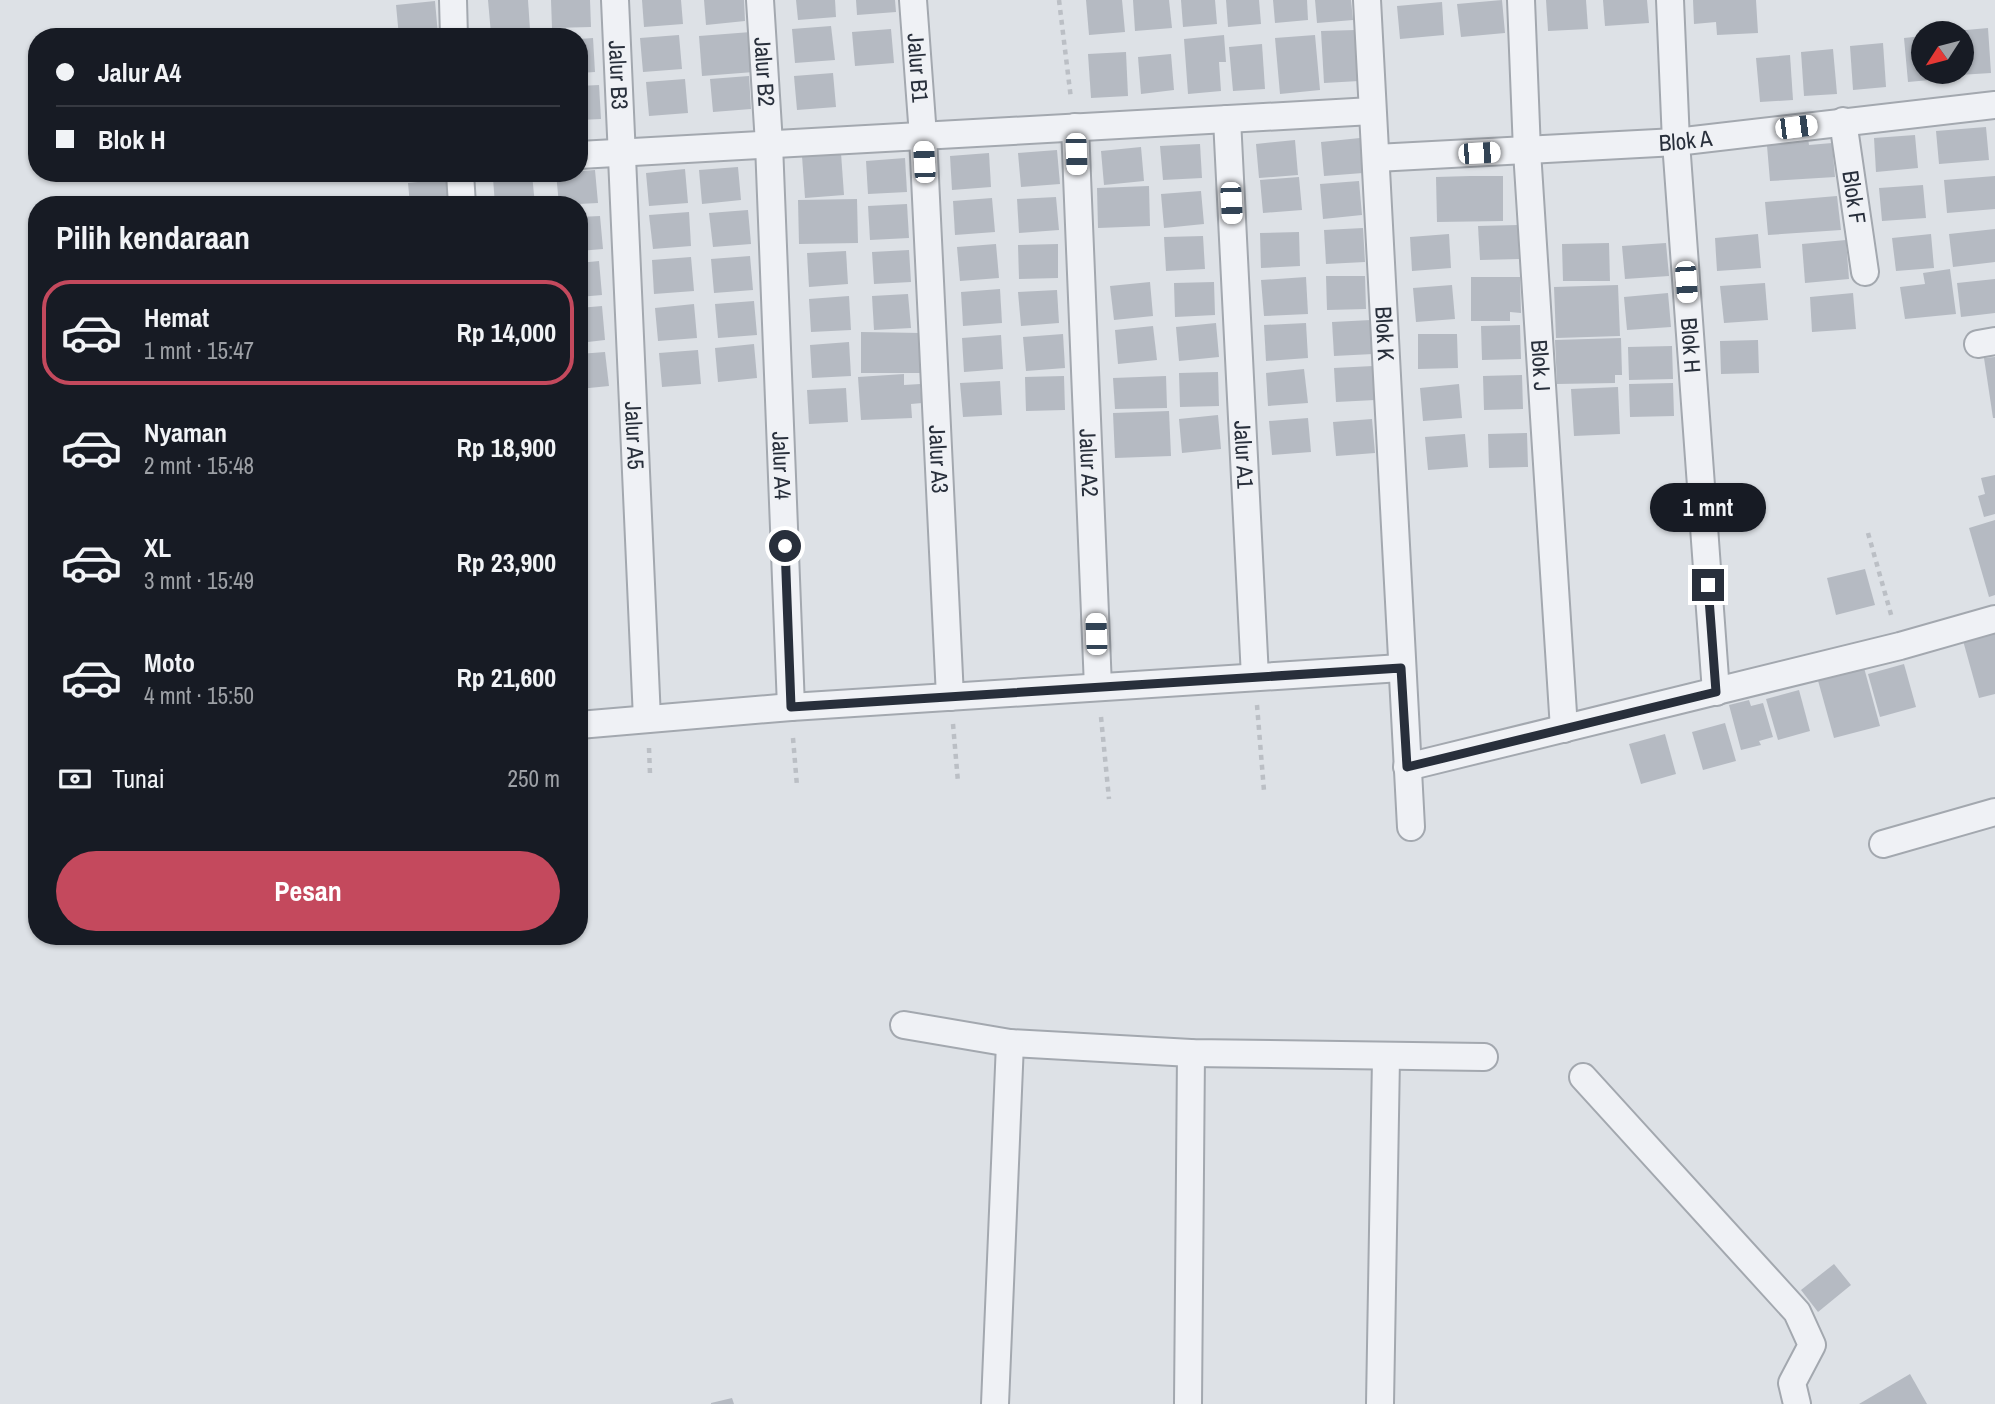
<!DOCTYPE html>
<html lang="id">
<meta charset="utf-8">
<style>
:root{--surface:#171b24;--page:#20242c;--text:#f1f3f6;--muted:#9ea1a6;--line:#363941;--accent:#c4495d}
body{margin:0;font-family:"Archivo Narrow",sans-serif;background:var(--page);color:var(--text);height:100vh;display:flex;flex-direction:column;font-size:26px;white-space:nowrap}
*{box-sizing:border-box;margin:0}
p{font-size:23px;color:var(--muted)}
.icon{flex:none;width:38px;height:38px;fill:none;stroke:currentColor;stroke-width:2;stroke-linecap:round;stroke-linejoin:round}
.map{position:relative;flex:1;overflow:hidden}
.panel{position:absolute;left:28px;top:196px;width:560px;height:749px;display:flex;flex-direction:column;background:var(--surface);border-radius:28px;box-shadow:0 2px 5px #0004}
.panel>*{flex:none}
.top-card{position:absolute;left:28px;top:28px;width:560px;height:154px;border-radius:28px;box-shadow:0 2px 5px #0004;display:grid;align-content:center;height:154px;padding:0 28px;background:var(--surface)}
.needle{width:46px;rotate:234deg}
.tools{position:absolute;left:1911px;top:21px;display:grid;gap:14px}
.tools a{display:grid;place-items:center;width:63px;height:63px;border-radius:50%;background:var(--surface);box-shadow:0 2px 5px #0004;font-size:35px}
.end{position:absolute;width:32px;height:32px;margin:-16px;border:9px solid #282f3b;background:#fff;box-shadow:0 0 0 4px #fff}
.from{border-radius:50%}
.bubble{position:absolute;height:49px;border-radius:24px;background:var(--surface);box-shadow:0 2px 5px #0004;font-size:23px;font-weight:700;line-height:49px;text-align:center}
.car{position:absolute;width:21px;height:42px;margin:-21px -10px;border-radius:9px;box-shadow:0 0 5px 2px #0007;background:linear-gradient(#fff 24%,#345 0 40%,#fff 0 76%,#345 0 86%,#fff 0)}
.top-card b{display:flex;align-items:center;gap:24px;height:66px;font-size:26px}
.top-card b+b{border-top:2px solid var(--line)}
.top-card i{width:18px;height:18px;background:var(--text)}
ul{padding:0;list-style:none}
li{display:flex;align-items:center;gap:21px;height:105px;margin:0 14px 10px;padding:0 14px;border:4px solid transparent;border-radius:28px}
li div{flex:1}
li b{display:block;font-size:26px}
li em{font-style:normal;font-weight:700}
li.active{border-color:var(--accent)}
li>.icon{width:63px;height:63px;stroke-width:1.5}
h2{padding:0 28px;font-size:32px;line-height:84px}
.pay{display:flex;align-items:center;gap:18px;height:77px;padding:0 28px;font-size:26px}
.pay p{margin-inline-start:auto}
.cta{display:flex;gap:14px;margin-top:auto;padding:14px 28px}
.cta a{flex:1;height:80px;border-radius:42px;background:var(--accent);color:#fff;font-size:28px;font-weight:700;line-height:80px;text-align:center}
.map>svg:first-child{display:block}
.building{fill:#b5bac2}
.lines{fill:none;stroke-linecap:round;stroke-linejoin:round}
.minor-casing{stroke:#a3a8af;stroke-width:30}
.path{stroke:#bbbfc5;stroke-width:4.5;stroke-dasharray:5 5;stroke-linecap:butt}
.minor{stroke:#eff1f5;stroke-width:26}
.route{stroke:#282f3b;stroke-width:9}
.labels{text-anchor:middle;stroke-width:5;stroke-linejoin:round;paint-order:stroke}
.street-label{font-size:23px;fill:#282f3b;stroke:#eceff4}
</style>
<div class="map">
<svg width="1995" height="1404" viewBox="0 0 1995 1404">
<rect width="100%" height="100%" fill="#dde1e6"/>
<g class="building">
<path d="M488,0H528L530,30L491,34Z"/>
<path d="M551,0H590L591,27L552,28Z"/>
<path d="M642,0H681L683,24L644,27Z"/>
<path d="M704,0H744L745,21L706,25Z"/>
<path d="M796,0H835L836,17L798,20Z"/>
<path d="M856,0H895L896,12L857,15Z"/>
<path d="M1086,0H1122L1125,32L1089,35Z"/>
<path d="M1133,0H1169L1172,28L1135,31Z"/>
<path d="M1181,0H1215L1217,24L1183,27Z"/>
<path d="M1226,0H1259L1261,24L1228,27Z"/>
<path d="M1273,0H1307L1308,20L1275,23Z"/>
<path d="M1315,0H1351L1353,20L1317,23Z"/>
<path d="M1502,0L1505,33L1461,37L1457,4Z"/>
<path d="M1546,0H1586L1588,29L1548,31Z"/>
<path d="M1603,0H1647L1649,23L1605,26Z"/>
<path d="M1693,0H1756L1758,33L1717,35L1716,22L1694,24Z"/>
<path d="M435,1L438,35L399,37L396,5Z"/>
<path d="M1442,2L1444,35L1400,39L1397,6Z"/>
<path d="M831,26L835,60L795,63L792,29Z"/>
<path d="M1988,28L1991,73L1959,75L1958,72H1962V33L1955,31Z"/>
<path d="M891,29L894,63L855,66L852,32Z"/>
<path d="M1356,30L1359,81L1324,83L1321,31Z"/>
<path d="M751,32L754,72L702,76L699,36Z"/>
<path d="M679,35L682,69L643,72L640,38Z"/>
<path d="M1224,35L1226,62H1219L1221,91L1188,94L1184,39Z"/>
<path d="M1315,35L1320,90L1280,94L1275,38Z"/>
<path d="M1923,36V72H1941V79L1908,82L1904,38Z"/>
<path d="M593,38L595,72L579,73V39Z"/>
<path d="M1883,43L1886,87L1853,90L1850,46Z"/>
<path d="M1262,44L1265,89L1233,91L1229,47Z"/>
<path d="M1833,49L1837,94L1804,96L1801,52Z"/>
<path d="M1126,52L1128,96L1091,98L1088,54Z"/>
<path d="M1171,54L1174,90L1141,94L1138,57Z"/>
<path d="M1790,55L1793,100L1760,102L1756,58Z"/>
<path d="M833,73L836,107L797,110L794,76Z"/>
<path d="M749,76L751,109L713,112L710,79Z"/>
<path d="M685,79L688,113L649,116L646,82Z"/>
<path d="M599,85L601,119L579,120V86Z"/>
<path d="M1986,127L1989,160L1939,164L1936,131Z"/>
<path d="M1807,131L1809,145L1832,143L1835,177L1770,181L1766,134Z"/>
<path d="M1915,135L1918,168L1876,172L1874,138Z"/>
<path d="M1360,138L1363,173L1324,176L1321,142Z"/>
<path d="M1295,140L1298,175L1259,178L1256,144Z"/>
<path d="M1200,144L1202,178L1163,180L1160,146Z"/>
<path d="M1141,147L1144,181L1104,185L1101,151Z"/>
<path d="M1057,150L1060,184L1021,187L1018,153Z"/>
<path d="M841,153L844,195L805,198L802,156Z"/>
<path d="M989,153L991,187L952,190L950,156Z"/>
<path d="M905,158L907,192L868,194L866,161Z"/>
<path d="M738,167L741,200L702,204L699,170Z"/>
<path d="M685,169L688,203L649,206L646,173Z"/>
<path d="M595,170L598,203L559,205L556,173Z"/>
<path d="M532,174L535,205H495L493,178Z"/>
<path d="M1470,176H1503V221L1437,222L1436,177Z"/>
<path d="M1995,176V209L1947,213L1944,180Z"/>
<path d="M1299,177L1302,210L1263,213L1260,180Z"/>
<path d="M447,179L450,205H410L408,183Z"/>
<path d="M1359,181L1362,215L1323,219L1320,184Z"/>
<path d="M1923,185L1926,218L1882,221L1879,188Z"/>
<path d="M1149,186L1150,226L1098,228L1097,188Z"/>
<path d="M1201,191L1204,224L1164,228L1161,194Z"/>
<path d="M1837,196L1841,230L1768,235L1765,202Z"/>
<path d="M1056,197L1059,230L1019,233L1017,199Z"/>
<path d="M992,198L995,232L955,235L953,201Z"/>
<path d="M857,199L858,243L799,244L798,200Z"/>
<path d="M907,204L909,238L870,240L868,206Z"/>
<path d="M748,210L751,244L713,247L709,213Z"/>
<path d="M689,212L691,246L653,249L649,215Z"/>
<path d="M600,216L603,249L579,251V217Z"/>
<path d="M1518,225L1519,259L1480,260L1478,226Z"/>
<path d="M1363,228L1365,262L1326,264L1324,230Z"/>
<path d="M1995,229V262L1953,267L1949,234Z"/>
<path d="M1299,232L1300,266L1261,268L1260,233Z"/>
<path d="M1449,234L1451,268L1412,271L1410,237Z"/>
<path d="M1758,234L1761,268L1717,271L1715,238Z"/>
<path d="M1931,234L1934,268L1896,271L1892,238Z"/>
<path d="M1203,236L1205,269L1166,271L1164,237Z"/>
<path d="M1846,240L1849,279L1805,283L1802,244Z"/>
<path d="M1609,243L1610,281H1563L1562,244Z"/>
<path d="M1666,243L1669,276L1625,279L1622,246Z"/>
<path d="M996,244L999,278L960,281L957,247Z"/>
<path d="M1058,244V278L1019,279L1018,245Z"/>
<path d="M909,250L911,282L874,284L872,252Z"/>
<path d="M846,251L848,284L809,287L807,253Z"/>
<path d="M750,256L753,290L714,293L711,259Z"/>
<path d="M691,257L694,291L654,294L652,260Z"/>
<path d="M599,261L602,295L579,297V263Z"/>
<path d="M1950,269L1956,314L1905,319L1900,287L1925,284L1923,273Z"/>
<path d="M1326,276H1365L1366,309L1327,310Z"/>
<path d="M1306,277L1308,314L1264,316L1261,280Z"/>
<path d="M1471,277H1520L1521,313L1510,312V321H1471Z"/>
<path d="M1995,279V313L1961,317L1957,283Z"/>
<path d="M1150,282L1153,316L1114,320L1110,286Z"/>
<path d="M1214,282L1215,315L1175,317L1174,283Z"/>
<path d="M1765,283L1768,320L1724,323L1720,286Z"/>
<path d="M1452,285L1455,319L1416,322L1413,288Z"/>
<path d="M1618,285L1620,336L1556,338L1554,287Z"/>
<path d="M1000,289L1002,323L963,326L961,292Z"/>
<path d="M1057,290L1059,323L1021,326L1018,292Z"/>
<path d="M1668,293L1671,327L1627,330L1624,297Z"/>
<path d="M1853,293L1856,329L1812,332L1810,297Z"/>
<path d="M908,294L911,328L874,330L872,296Z"/>
<path d="M849,296L851,330L811,332L809,299Z"/>
<path d="M754,301L757,335L718,338L715,304Z"/>
<path d="M694,304L697,338L658,341L655,308Z"/>
<path d="M602,306L605,340L579,343V308Z"/>
<path d="M1371,320L1373,354L1334,356L1332,322Z"/>
<path d="M1216,323L1219,357L1179,361L1176,327Z"/>
<path d="M1306,323L1308,358L1266,361L1264,325Z"/>
<path d="M1520,325L1521,359L1482,360L1481,326Z"/>
<path d="M1153,326L1157,360L1118,364L1115,330Z"/>
<path d="M861,332L921,333V373H861Z"/>
<path d="M1063,334L1065,368L1026,371L1023,337Z"/>
<path d="M1418,334H1457L1458,368L1418,369Z"/>
<path d="M1001,335L1003,369L964,372L962,338Z"/>
<path d="M1621,338L1622,375H1615V383L1557,384L1555,340Z"/>
<path d="M1758,340L1759,373L1721,374L1720,341Z"/>
<path d="M849,342L851,376L812,378L810,345Z"/>
<path d="M754,344L757,378L718,382L715,348Z"/>
<path d="M1672,346L1673,379L1629,380L1628,347Z"/>
<path d="M698,350L701,384L662,387L659,353Z"/>
<path d="M605,352L609,386L579,389V354Z"/>
<path d="M1995,357V418H1993L1984,358Z"/>
<path d="M1373,366L1375,400L1336,402L1334,368Z"/>
<path d="M1304,369L1308,403L1268,406L1266,373Z"/>
<path d="M1218,372L1219,406L1180,407L1179,373Z"/>
<path d="M904,374V385L920,384L922,403L911,404L912,418L861,420L858,377Z"/>
<path d="M1522,375L1523,409L1484,410L1483,376Z"/>
<path d="M1064,376L1065,410L1026,411L1025,377Z"/>
<path d="M1166,376L1167,408L1115,409L1113,378Z"/>
<path d="M1000,381L1002,415L963,417L960,383Z"/>
<path d="M1673,383L1674,416L1630,417L1629,384Z"/>
<path d="M1459,384L1462,418L1423,421L1420,388Z"/>
<path d="M1618,387L1620,434L1574,436L1571,389Z"/>
<path d="M846,388L848,422L809,424L807,390Z"/>
<path d="M1169,411L1171,456L1115,458L1113,413Z"/>
<path d="M1218,415L1221,449L1182,453L1179,419Z"/>
<path d="M1308,418L1311,452L1272,455L1269,421Z"/>
<path d="M1372,419L1375,453L1336,456L1333,422Z"/>
<path d="M1527,433L1528,467L1489,468L1488,434Z"/>
<path d="M1465,434L1468,467L1428,470L1425,437Z"/>
<path d="M1995,475V514L1984,517L1978,496L1985,494L1981,478Z"/>
<path d="M1995,520V595L1989,597L1969,528Z"/>
<path d="M1865,569L1875,605L1836,615L1827,578Z"/>
<path d="M1995,628V694L1979,698L1962,637Z"/>
<path d="M1863,664L1880,726L1834,738L1817,677Z"/>
<path d="M1904,664L1916,707L1880,717L1868,674Z"/>
<path d="M1799,690L1810,731L1778,740L1766,699Z"/>
<path d="M1749,700L1751,706L1763,703L1773,737L1759,741L1761,745L1741,750L1729,705Z"/>
<path d="M1725,723L1736,761L1703,770L1692,732Z"/>
<path d="M1665,734L1676,774L1641,784L1629,744Z"/>
<path d="M1834,1264L1851,1285L1818,1312L1801,1290Z"/>
<path d="M1910,1374L1927,1404H1859Z"/>
<path d="M732,1398L734,1404H711V1403Z"/>
</g>
<g class="lines">
<defs>
<g id="minor">
<path d="M453,0L454,37"/>
<path id="s1" d="M615,0L647,719"/>
<path id="s2" d="M760,0L769,144L791,707"/>
<path id="s3" d="M913,0L923,136L950,697"/>
<path id="s4" d="M1367,0L1411,827"/>
<path id="s5" d="M1521,0L1527,151L1564,729"/>
<path id="s6" d="M1670,0L1676,142L1716,692"/>
<path id="s7" d="M1227,119L1255,677"/>
<path id="s8" d="M1843,121L1865,272"/>
<path id="s9" d="M1075,127L1098,687"/>
<path d="M579,155L1372,111"/>
<path id="s10" d="M1376,158L1676,142L1995,105"/>
<path d="M460,173L462,205"/>
<path d="M1978,344L1995,341"/>
<path d="M579,725L791,707L1401,668"/>
<path d="M1407,767L1900,646L1995,619"/>
<path d="M1883,844L1995,812"/>
<path d="M904,1025L1010,1043L1191,1053L1484,1057"/>
<path d="M1583,1077L1797,1312L1812,1345L1792,1383L1797,1404"/>
<path d="M995,1404L1010,1043"/>
<path d="M1188,1404L1191,1053"/>
<path d="M1380,1404L1386,1058"/>
</g>
</defs>
<use href="#minor" class="minor-casing"/>
<g class="path">
<path d="M1059,0L1071,99"/>
<path d="M1868,533L1892,618"/>
<path d="M1257,705L1264,791"/>
<path d="M1101,717L1109,799"/>
<path d="M953,724L958,782"/>
<path d="M793,738L797,786"/>
<path d="M649,748L650,774"/>
</g>
<use href="#minor" class="minor"/>
</g>
<g class="lines">
<path class="route" d="M785,546L791,707L1401,668L1407,767L1716,692L1708,585"/>
</g>
<g class="labels">
<g class="street-label">
<text dy="8" stroke="none"><textPath href="#s3" startOffset="68">Jalur B1</textPath></text>
<text dy="8" stroke="none"><textPath href="#s2" startOffset="72">Jalur B2</textPath></text>
<text dy="8" stroke="none"><textPath href="#s1" startOffset="75">Jalur B3</textPath></text>
<text dy="8" stroke="none"><textPath href="#s10" startOffset="310">Blok A</textPath></text>
<text dy="8" stroke="none"><textPath href="#s8" startOffset="77">Blok F</textPath></text>
<text dy="8" stroke="none"><textPath href="#s4" startOffset="334">Blok K</textPath></text>
<text dy="8" stroke="none"><textPath href="#s6" startOffset="346">Blok H</textPath></text>
<text dy="8" stroke="none"><textPath href="#s5" startOffset="366">Blok J</textPath></text>
<text dy="8" stroke="none"><textPath href="#s1" startOffset="436">Jalur A5</textPath></text>
<text dy="8" stroke="none"><textPath href="#s7" startOffset="336">Jalur A1</textPath></text>
<text dy="8" stroke="none"><textPath href="#s3" startOffset="460">Jalur A3</textPath></text>
<text dy="8" stroke="none"><textPath href="#s9" startOffset="336">Jalur A2</textPath></text>
<text dy="8" stroke="none"><textPath href="#s2" startOffset="466">Jalur A4</textPath></text>
</g>
</g>
</svg>
<div class="tools">
<a><svg class="needle" viewBox="-14 -14 28 28"><path d="M0-13l5 13h-10z" fill="#e53935"/><path d="M0 13l5-13h-10z" fill="#9ea1a6"/></svg></a>
</div>
<i class="end from" style="left:785px;top:546px"></i>
<i class="end" style="left:1708px;top:585px"></i>
<div class="bubble" style="left:1650px;top:483px;width:116px">1 mnt</div>
<i class="car" style="left:1796px;top:127px;rotate:83deg"></i>
<i class="car" style="left:1479px;top:153px;rotate:87deg"></i>
<i class="car" style="left:1076px;top:154px;rotate:178deg"></i>
<i class="car" style="left:924px;top:162px;rotate:357deg"></i>
<i class="car" style="left:1231px;top:203px;rotate:177deg"></i>
<i class="car" style="left:1686px;top:282px;rotate:176deg"></i>
<i class="car" style="left:1096px;top:634px;rotate:358deg"></i>
<div class="top-card">
<b><i class="from"></i>Jalur A4</b>
<b><i></i>Blok H</b>
</div>
<section class="panel">
<h2>Pilih kendaraan</h2>
<ul>
<li class="active"><svg class="icon" aria-label="car" viewBox="0 0 24 24"><path d="M5 17H2v-5l4-1 3-4h7l3 4 3 1v5h-3M9 17h6M6 11h13"/><circle cx="7" cy="17" r="2"/><circle cx="17" cy="17" r="2"/></svg><div><b>Hemat</b><p>1 mnt · 15:47</p></div><em>Rp 14,000</em></li>
<li><svg class="icon" aria-label="car" viewBox="0 0 24 24"><path d="M5 17H2v-5l4-1 3-4h7l3 4 3 1v5h-3M9 17h6M6 11h13"/><circle cx="7" cy="17" r="2"/><circle cx="17" cy="17" r="2"/></svg><div><b>Nyaman</b><p>2 mnt · 15:48</p></div><em>Rp 18,900</em></li>
<li><svg class="icon" aria-label="car" viewBox="0 0 24 24"><path d="M5 17H2v-5l4-1 3-4h7l3 4 3 1v5h-3M9 17h6M6 11h13"/><circle cx="7" cy="17" r="2"/><circle cx="17" cy="17" r="2"/></svg><div><b>XL</b><p>3 mnt · 15:49</p></div><em>Rp 23,900</em></li>
<li><svg class="icon" aria-label="car" viewBox="0 0 24 24"><path d="M5 17H2v-5l4-1 3-4h7l3 4 3 1v5h-3M9 17h6M6 11h13"/><circle cx="7" cy="17" r="2"/><circle cx="17" cy="17" r="2"/></svg><div><b>Moto</b><p>4 mnt · 15:50</p></div><em>Rp 21,600</em></li>
</ul>
<div class="pay"><svg class="icon" aria-label="cash" viewBox="0 0 24 24"><path d="M3 7h18v10H3z"/><circle cx="12" cy="12" r="2"/></svg>Tunai<p>250 m</p></div>
<div class="cta"><a>Pesan</a></div>
</section>
</div>
